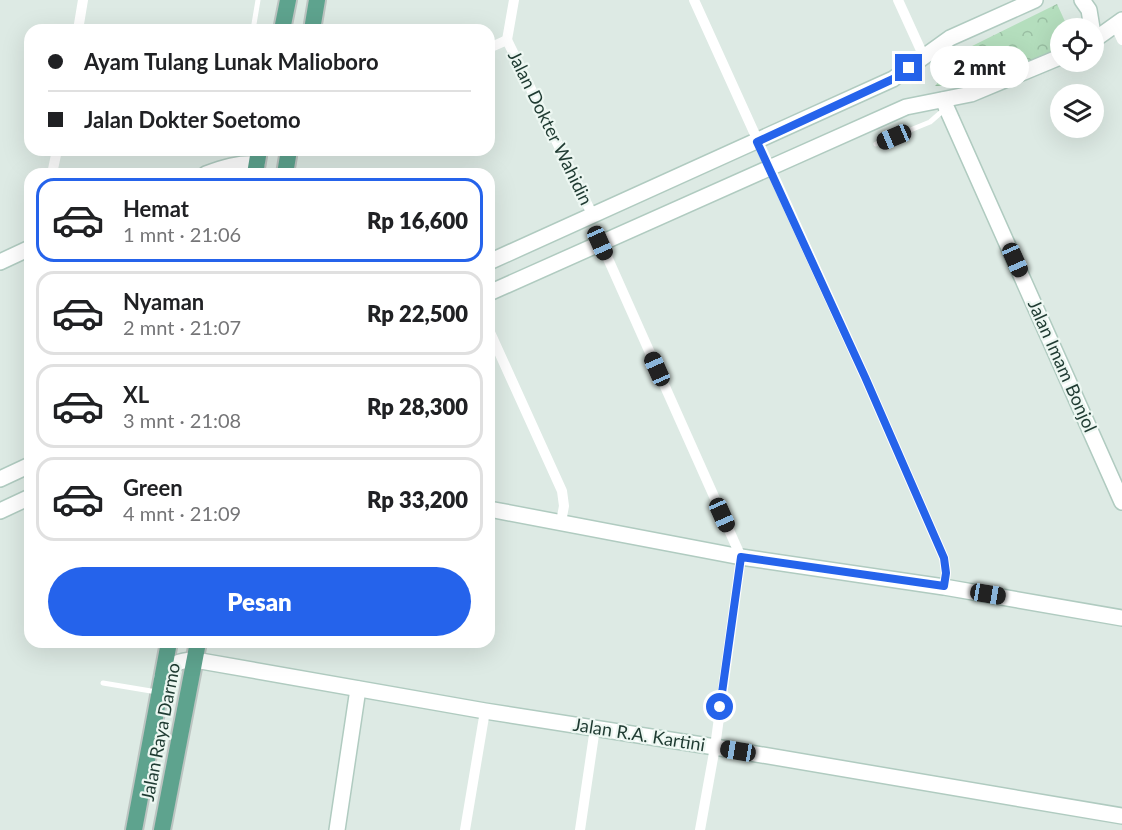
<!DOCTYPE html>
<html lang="id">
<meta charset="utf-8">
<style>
:root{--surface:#fff;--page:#f6f6f6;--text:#202124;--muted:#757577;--line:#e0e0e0;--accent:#2563eb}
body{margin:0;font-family:Lato,sans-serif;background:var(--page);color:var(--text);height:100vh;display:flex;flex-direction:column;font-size:22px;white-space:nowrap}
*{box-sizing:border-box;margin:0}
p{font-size:20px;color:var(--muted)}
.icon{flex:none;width:33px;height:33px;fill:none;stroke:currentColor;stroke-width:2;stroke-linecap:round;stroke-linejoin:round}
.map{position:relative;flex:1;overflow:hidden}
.drawer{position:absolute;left:24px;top:168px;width:471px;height:480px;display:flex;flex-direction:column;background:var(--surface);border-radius:18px;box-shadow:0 6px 24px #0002}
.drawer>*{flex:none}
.hud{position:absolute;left:24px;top:24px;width:471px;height:132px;border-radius:18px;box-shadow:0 6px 24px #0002;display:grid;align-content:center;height:132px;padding:0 24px;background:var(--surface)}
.fabs{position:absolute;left:1050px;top:18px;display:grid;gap:12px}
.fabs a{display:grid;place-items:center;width:54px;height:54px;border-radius:50%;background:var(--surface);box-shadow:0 6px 24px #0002;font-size:30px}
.end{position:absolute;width:27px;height:27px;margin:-14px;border:8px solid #2563eb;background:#fff;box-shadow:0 0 0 3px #fff}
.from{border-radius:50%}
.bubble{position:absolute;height:42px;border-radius:21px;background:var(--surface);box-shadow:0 6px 24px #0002;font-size:20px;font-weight:800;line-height:42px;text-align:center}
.car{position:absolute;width:18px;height:36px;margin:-18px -9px;border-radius:8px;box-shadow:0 0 4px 2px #0007;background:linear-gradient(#222 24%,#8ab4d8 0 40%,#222 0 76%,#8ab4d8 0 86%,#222 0)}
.hud b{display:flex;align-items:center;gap:21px;height:57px;font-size:22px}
.hud b+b{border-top:2px solid var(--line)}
.hud i{width:15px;height:15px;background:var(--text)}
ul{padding:10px 0 0;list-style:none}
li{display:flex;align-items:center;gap:18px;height:84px;margin:0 12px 9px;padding:0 12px;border:3px solid var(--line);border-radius:18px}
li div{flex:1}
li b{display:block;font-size:22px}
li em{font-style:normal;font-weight:800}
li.current{border-color:var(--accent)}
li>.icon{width:54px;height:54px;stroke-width:1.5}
.action{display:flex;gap:12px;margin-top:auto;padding:12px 24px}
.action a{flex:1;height:69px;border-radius:36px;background:var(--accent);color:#fff;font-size:24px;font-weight:800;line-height:69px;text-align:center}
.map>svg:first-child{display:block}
.park{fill:url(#park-crowns)}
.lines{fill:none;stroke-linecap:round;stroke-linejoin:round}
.secondary-casing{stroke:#b0cbc0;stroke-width:18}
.primary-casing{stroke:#bcc4c1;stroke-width:20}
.lane{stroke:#fff;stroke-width:5}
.street{stroke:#fff;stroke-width:10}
.secondary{stroke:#fff;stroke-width:15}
.primary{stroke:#5ea38e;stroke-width:16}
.route{stroke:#2563eb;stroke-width:8}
.labels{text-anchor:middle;stroke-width:4.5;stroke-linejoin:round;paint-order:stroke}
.street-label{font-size:18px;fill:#1e3a31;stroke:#edf7f2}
</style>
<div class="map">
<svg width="1122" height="830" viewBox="0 0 1122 830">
<defs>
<pattern id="park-crowns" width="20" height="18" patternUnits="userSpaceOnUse" patternTransform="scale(1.5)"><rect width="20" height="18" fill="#b4debd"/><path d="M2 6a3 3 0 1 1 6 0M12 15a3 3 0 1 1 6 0" fill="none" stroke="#9abfa3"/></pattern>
</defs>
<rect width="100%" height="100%" fill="#ddeae4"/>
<path class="park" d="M1057,4L1068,28H1060V49L983,86H935L968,48Z"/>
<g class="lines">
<defs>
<g id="secondary">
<path d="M1082,0L1089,10L1092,28"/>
<path d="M1094,40L1122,20"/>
<path d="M943,100L1122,502"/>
<path d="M206,174C224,167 238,163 257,164"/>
<path d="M0,262L30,248"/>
<path d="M489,262L893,79L950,38L1035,0"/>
<path d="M489,293L906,107L971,94L1060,57"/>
<path d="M0,479L30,465"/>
<path d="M489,509L741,557L944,587L1122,618"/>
<path d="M0,511L30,497"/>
<path d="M162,677C172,664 178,660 195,660L485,711L715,747L1122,816"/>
<path d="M337,830L358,689"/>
</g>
<g id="primary">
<path d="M282,30L288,0"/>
<path d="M312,30L317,0"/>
<path d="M255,174L259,150"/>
<path d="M285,174L289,150"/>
<path d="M134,830L169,642"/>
<path d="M162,830L198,642"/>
</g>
</defs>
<use href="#secondary" class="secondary-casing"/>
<use href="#primary" class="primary-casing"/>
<g class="lane">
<path d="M253,30L258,0"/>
<path d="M876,144L930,122L946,108"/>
<path d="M103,683L157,692"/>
</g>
<g class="street">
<path d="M694,0L865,377L944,558L946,573L944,587"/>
<path d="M898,0L924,57"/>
<path d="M1115,25L1122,40"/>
<path d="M78,30L83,0"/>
<path d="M507,40L593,216"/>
<path d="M507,40L514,0"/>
<path d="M489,48L507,40"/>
<path d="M52,174L57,150"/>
<path d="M601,243L741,557L715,747L700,830"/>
<path d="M489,330L562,491L564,506L561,522"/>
<path d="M465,830L485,711"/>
<path d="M580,830L595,728"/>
</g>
<use href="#secondary" class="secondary"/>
<use href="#primary" class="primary"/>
</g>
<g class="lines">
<path class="route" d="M720,707L741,557L944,586L946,573L944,558L865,377L757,142L893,79L909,68"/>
</g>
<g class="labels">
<g class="street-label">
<text transform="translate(550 128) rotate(64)" y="6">Jalan Dokter Wahidin</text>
<text transform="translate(1062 366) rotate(66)" y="6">Jalan Imam Bonjol</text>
<text transform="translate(161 732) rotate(-79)" y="6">Jalan Raya Darmo</text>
<text transform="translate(639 735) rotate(9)" y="6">Jalan R.A. Kartini</text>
</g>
</g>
</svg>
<div class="fabs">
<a><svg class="icon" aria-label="locate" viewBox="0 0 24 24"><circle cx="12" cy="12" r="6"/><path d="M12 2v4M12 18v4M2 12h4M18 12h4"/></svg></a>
<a><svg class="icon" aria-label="layers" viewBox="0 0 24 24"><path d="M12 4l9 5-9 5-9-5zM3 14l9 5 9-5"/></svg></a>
</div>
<i class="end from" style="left:720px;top:707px"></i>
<i class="end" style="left:909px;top:68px"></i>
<div class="bubble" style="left:930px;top:46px;width:99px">2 mnt</div>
<i class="car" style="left:894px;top:137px;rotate:247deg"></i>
<i class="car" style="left:600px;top:243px;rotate:156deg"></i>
<i class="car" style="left:1015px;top:260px;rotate:156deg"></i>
<i class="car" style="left:657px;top:369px;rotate:336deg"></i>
<i class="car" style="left:722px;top:515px;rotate:156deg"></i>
<i class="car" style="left:988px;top:594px;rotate:100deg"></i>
<i class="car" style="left:738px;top:751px;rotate:280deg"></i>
<div class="hud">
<b><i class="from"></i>Ayam Tulang Lunak Malioboro</b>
<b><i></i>Jalan Dokter Soetomo</b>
</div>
<section class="drawer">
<ul>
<li class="current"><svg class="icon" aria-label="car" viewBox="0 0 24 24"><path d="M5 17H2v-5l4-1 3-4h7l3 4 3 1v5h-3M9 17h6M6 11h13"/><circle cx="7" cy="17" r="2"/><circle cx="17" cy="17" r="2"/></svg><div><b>Hemat</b><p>1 mnt · 21:06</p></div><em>Rp 16,600</em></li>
<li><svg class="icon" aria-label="car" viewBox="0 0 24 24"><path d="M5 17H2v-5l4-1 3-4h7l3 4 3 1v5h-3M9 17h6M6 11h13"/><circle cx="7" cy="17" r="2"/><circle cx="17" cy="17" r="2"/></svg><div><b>Nyaman</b><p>2 mnt · 21:07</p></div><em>Rp 22,500</em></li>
<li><svg class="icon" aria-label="car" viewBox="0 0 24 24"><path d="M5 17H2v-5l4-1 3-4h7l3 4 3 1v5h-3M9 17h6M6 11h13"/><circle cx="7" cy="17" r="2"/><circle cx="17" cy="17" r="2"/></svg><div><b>XL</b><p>3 mnt · 21:08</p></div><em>Rp 28,300</em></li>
<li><svg class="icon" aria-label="car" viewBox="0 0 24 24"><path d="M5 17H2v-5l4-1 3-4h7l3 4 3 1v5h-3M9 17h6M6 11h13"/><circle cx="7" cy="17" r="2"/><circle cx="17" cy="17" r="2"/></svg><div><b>Green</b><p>4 mnt · 21:09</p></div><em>Rp 33,200</em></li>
</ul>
<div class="action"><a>Pesan</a></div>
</section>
</div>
